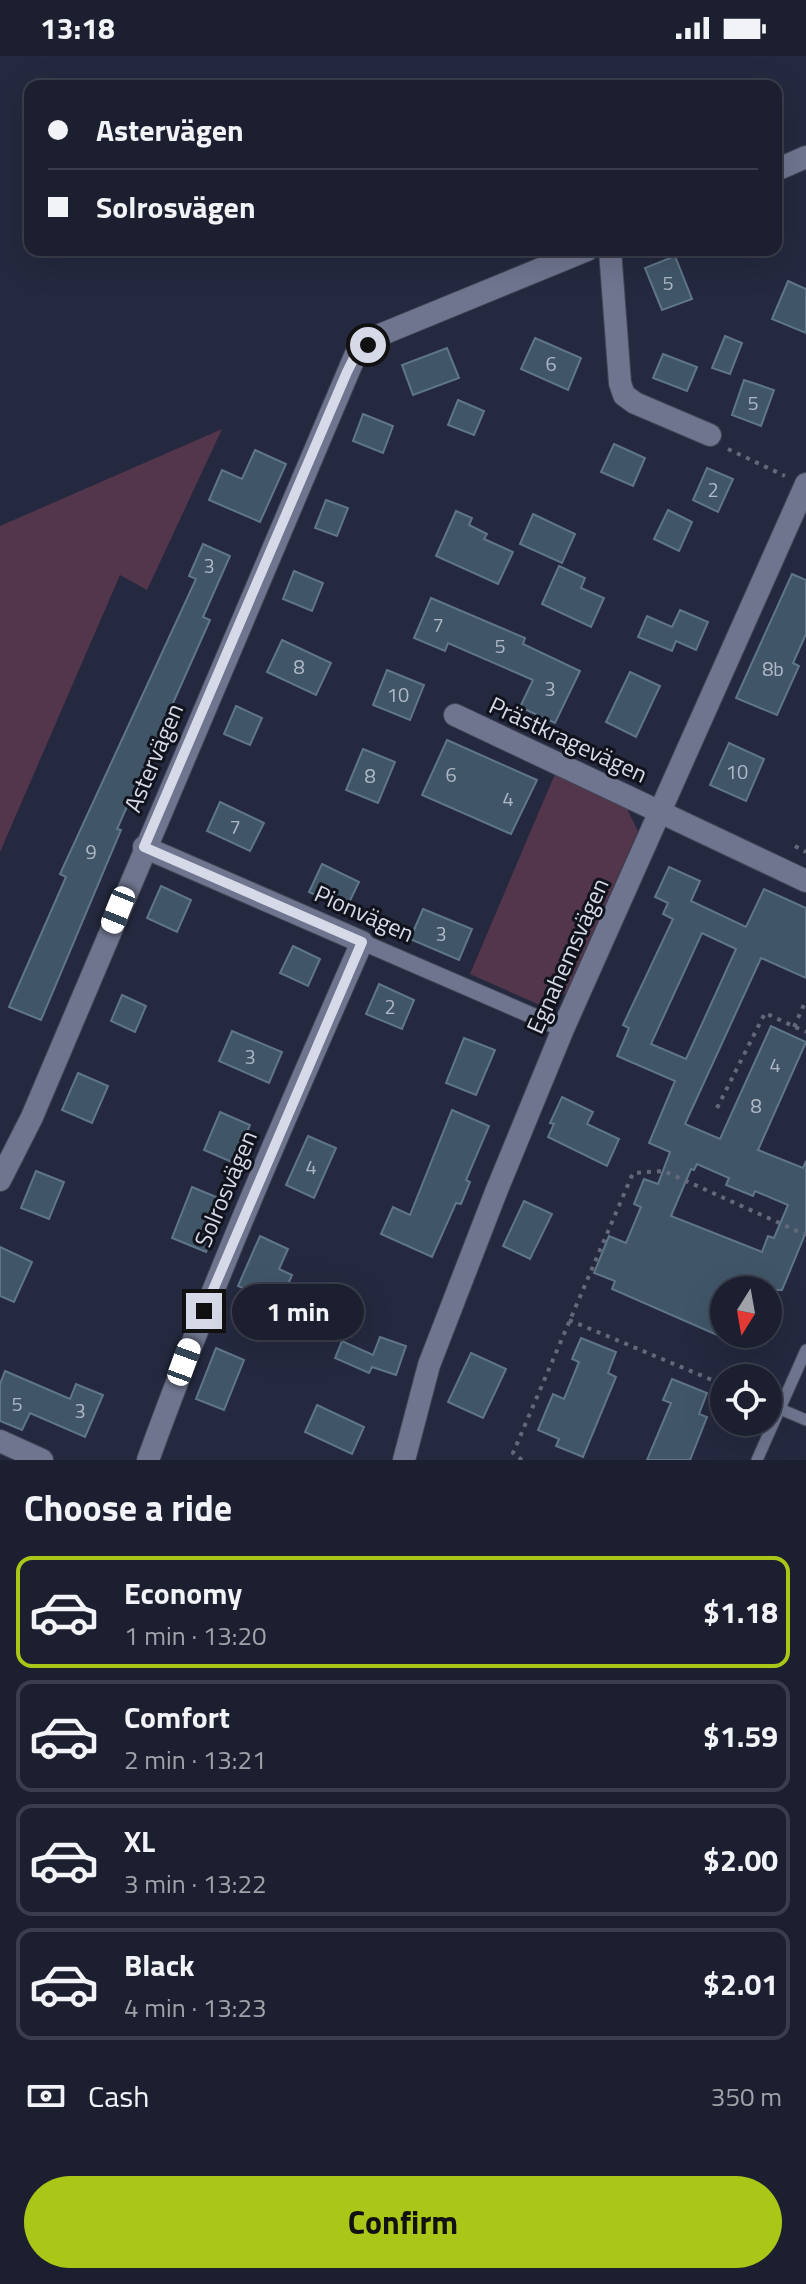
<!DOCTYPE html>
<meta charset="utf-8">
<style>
:root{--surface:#1c1f2f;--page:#252737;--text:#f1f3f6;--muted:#a0a2aa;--line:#3a3d4b;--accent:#aac718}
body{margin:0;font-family:"Titillium Web",sans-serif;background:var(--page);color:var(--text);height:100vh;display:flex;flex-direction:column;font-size:30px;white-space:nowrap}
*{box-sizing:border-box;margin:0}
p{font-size:26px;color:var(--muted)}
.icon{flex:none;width:44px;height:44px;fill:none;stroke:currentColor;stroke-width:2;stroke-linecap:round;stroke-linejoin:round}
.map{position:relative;height:1404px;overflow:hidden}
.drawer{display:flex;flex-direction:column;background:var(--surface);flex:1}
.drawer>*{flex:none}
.top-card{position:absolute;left:24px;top:24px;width:758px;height:176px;border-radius:16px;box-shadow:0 8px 32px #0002,0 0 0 2px var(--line);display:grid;align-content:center;height:176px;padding:0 24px;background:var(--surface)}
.needle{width:52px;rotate:191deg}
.fabs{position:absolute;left:710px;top:1220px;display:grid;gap:16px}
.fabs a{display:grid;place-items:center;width:72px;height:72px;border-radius:50%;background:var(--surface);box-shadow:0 8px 32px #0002,0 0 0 2px var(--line);font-size:40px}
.end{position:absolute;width:36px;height:36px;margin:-18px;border:10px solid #d6d9e7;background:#111;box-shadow:0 0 0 4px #111}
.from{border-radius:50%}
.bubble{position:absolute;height:56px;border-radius:28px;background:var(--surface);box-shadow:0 8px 32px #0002,0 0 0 2px var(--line);font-size:26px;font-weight:700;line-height:56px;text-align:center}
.car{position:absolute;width:24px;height:48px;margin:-24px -12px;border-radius:10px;box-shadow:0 0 6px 2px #0007;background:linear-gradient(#fff 24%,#345 0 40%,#fff 0 76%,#345 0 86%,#fff 0)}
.top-card b{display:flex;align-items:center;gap:28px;height:76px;font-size:30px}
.top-card b+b{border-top:2px solid var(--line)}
.top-card i{width:20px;height:20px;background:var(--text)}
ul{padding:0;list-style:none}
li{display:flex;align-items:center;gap:24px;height:112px;margin:0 16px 12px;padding:0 8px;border:4px solid var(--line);border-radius:16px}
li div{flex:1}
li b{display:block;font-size:30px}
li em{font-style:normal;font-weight:700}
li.active{border-color:var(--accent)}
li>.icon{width:72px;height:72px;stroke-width:1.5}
h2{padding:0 24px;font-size:36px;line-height:96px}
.pay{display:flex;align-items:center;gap:20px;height:88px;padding:0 24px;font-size:30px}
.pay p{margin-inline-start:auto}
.cta{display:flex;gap:16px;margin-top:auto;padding:16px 24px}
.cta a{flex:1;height:92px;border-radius:48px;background:var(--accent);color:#111;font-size:32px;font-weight:700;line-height:92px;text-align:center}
.status{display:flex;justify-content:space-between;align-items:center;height:56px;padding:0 40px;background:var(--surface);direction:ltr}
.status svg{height:22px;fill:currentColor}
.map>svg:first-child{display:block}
.green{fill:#54364c}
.building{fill:#405668;stroke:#5f7689;stroke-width:2;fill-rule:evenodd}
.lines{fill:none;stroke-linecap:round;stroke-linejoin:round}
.service-casing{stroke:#424657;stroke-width:13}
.pedestrian-casing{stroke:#424657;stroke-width:18}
.minor-casing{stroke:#424657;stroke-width:24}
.path{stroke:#64687b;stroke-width:4;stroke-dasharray:4 6;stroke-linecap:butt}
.service{stroke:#6f758f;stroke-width:11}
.pedestrian{stroke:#6f758f;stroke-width:16}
.minor{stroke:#6f758f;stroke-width:22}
.route{stroke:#d6d9e7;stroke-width:10}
.labels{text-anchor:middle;stroke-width:6;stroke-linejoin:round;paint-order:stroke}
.number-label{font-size:20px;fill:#b0b8c7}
.street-label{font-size:24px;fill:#d6d9e7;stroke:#11131c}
</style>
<div class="status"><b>13:18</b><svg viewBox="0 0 49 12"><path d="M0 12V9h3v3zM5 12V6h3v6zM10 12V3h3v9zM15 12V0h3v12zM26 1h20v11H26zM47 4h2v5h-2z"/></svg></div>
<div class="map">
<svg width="806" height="1404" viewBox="0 0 806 1404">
<rect width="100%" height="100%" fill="#25293f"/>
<g class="green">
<path d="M222,373L147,534L120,519L0,796V470Z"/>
<path d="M555,718L626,751L638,775L566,937L542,950L470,918Z"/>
</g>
<g class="building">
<path d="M675,200L692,243L662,254L645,212Z"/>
<path d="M788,225L806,233V277L772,263Z"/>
<path d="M725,280L742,287L730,318L712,312Z"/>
<path d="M535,282L581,302L568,334L521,313Z"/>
<path d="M447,292L459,322L413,339L402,309Z"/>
<path d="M663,298L697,311L687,335L653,322Z"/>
<path d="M744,324L774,334L761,370L732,359Z"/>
<path d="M458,344L484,355L474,379L448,369Z"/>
<path d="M363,358L393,370L383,397L353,385Z"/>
<path d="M614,388L645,402L633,430L601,416Z"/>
<path d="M255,394L286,408L260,466L209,444L222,414L242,423Z"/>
<path d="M707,412L733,423L718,456L693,444Z"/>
<path d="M326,444L348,452L337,480L315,472Z"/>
<path d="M668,454L692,466L679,495L654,483Z"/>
<path d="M456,455L472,462L469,469L487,478L484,483L513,496L498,528L436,500Z"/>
<path d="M533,458L575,478L562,507L520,488Z"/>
<path d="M203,488L230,500L203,561L210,564L117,773L121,774L41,964L9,951L66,821L60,818L196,523L189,520Z"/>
<path d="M559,510L585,522L581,532L604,542L591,571L542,548Z"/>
<path d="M294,515L323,527L312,555L283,543Z"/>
<path d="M792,518L806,524V578L793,607L799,610L777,659L736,642Z"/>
<path d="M431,542L525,582L523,588L580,615L555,667L520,651L533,624L448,587L445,595L414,582Z"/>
<path d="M680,554L708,566L696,594L676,585L672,595L638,581L647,560L672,571Z"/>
<path d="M282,584L331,607L316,639L267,616Z"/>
<path d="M387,614L424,629L410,664L373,649Z"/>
<path d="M630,616L660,630L636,681L606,666Z"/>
<path d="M236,650L262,662L250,689L224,678Z"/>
<path d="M447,684L537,724L511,778L422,739Z"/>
<path d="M729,687L764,703L746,745L710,729Z"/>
<path d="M363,693L395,706L378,747L346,734Z"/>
<path d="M220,746L264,767L250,795L207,775Z"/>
<path d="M322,808L359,826L346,853L309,836Z"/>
<path d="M669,811L700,825L691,845L746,871L764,833L806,852V922L761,902L685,1068L720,1083L771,970L806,986L758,1094L803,1112L806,1105V1176L782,1234H724V1282L612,1233L615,1225L594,1217L609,1180L626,1187L641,1151L634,1148L644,1123L658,1128L670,1096L649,1087L675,1025L617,1000L629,972L623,969L673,863L663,858L668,847L655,841ZM702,877L736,893L686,1003L651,988ZM697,1108L729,1122L726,1129L753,1140L755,1135L788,1149L774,1182L768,1180L762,1196L671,1160L691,1113L694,1114Z"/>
<path d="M161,830L191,844L177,876L147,862Z"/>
<path d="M423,853L472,873L459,904L410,883Z"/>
<path d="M293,890L320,903L308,930L280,917Z"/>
<path d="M379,928L414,944L402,973L366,958Z"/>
<path d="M122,939L146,950L135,976L111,965Z"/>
<path d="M232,975L282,996L269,1027L219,1005Z"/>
<path d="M464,982L495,994L476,1039L446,1027Z"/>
<path d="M78,1017L108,1030L92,1067L62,1054Z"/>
<path d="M562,1041L593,1056L587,1068L619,1083L607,1110L548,1081L554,1068L550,1067Z"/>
<path d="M452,1054L489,1070L466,1124L470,1126L461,1148L456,1147L432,1201L381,1178L393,1151L410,1159Z"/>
<path d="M220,1056L250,1069L234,1107L204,1094Z"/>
<path d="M308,1080L336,1092L314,1142L286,1129Z"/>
<path d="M36,1115L64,1126L49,1163L21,1152Z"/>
<path d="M192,1131L226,1145L206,1196L172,1182Z"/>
<path d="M524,1145L552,1158L530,1203L503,1190Z"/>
<path d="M260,1180L288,1193L279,1213L292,1219L280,1248L238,1230Z"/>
<path d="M0,1191L32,1206L14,1246L0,1240Z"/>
<path d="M380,1281L406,1290L396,1319L372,1311L369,1317L335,1302L342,1285L373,1299Z"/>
<path d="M581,1282L616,1296L608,1317L616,1321L583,1401L556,1390L559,1383L538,1374L553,1338L564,1343L579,1306L572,1303Z"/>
<path d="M216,1292L244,1304L224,1354L196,1343Z"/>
<path d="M471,1297L506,1313L483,1362L448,1346Z"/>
<path d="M5,1315L70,1343L76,1328L103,1339L85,1381L30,1357L22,1374L0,1365V1328Z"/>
<path d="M672,1323L707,1337L699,1358L707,1361L690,1404H647L671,1347L663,1344Z"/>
<path d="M317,1349L364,1371L352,1398L305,1376Z"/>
</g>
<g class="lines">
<defs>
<g id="service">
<path d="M780,1353L806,1364"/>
<path d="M757,1404L806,1294"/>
</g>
<path id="pedestrian" d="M362,886L563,973"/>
<g id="minor">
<path d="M776,114L806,101"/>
<path d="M610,194L620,327L624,339L635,347L710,379"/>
<path d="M455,659L806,825"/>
<path d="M144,791L362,886C287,1057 212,1228 148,1404"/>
<path d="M0,1124L32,1061L355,300L380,279L587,194"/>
<path d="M0,1385L42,1404"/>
<path d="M404,1404L429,1309L496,1136L563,973L806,428"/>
</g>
</defs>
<use href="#service" class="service-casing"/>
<use href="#pedestrian" class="pedestrian-casing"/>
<use href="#minor" class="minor-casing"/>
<g class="path">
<path d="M728,393L785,420"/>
<path d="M795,790L806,796"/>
<path d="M794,971L806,944"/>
<path d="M717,1052L765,957L806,976"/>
<path d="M569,1264L724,1329"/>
<path d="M522,1404L513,1397L633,1117L664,1115L806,1179"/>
</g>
<use href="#service" class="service"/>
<use href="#pedestrian" class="pedestrian"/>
<use href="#minor" class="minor"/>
</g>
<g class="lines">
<path class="route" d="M204,1255L362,886L144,791L347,316L355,300L368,289"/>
</g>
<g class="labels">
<g class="number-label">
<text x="668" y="234">5</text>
<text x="551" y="315">6</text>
<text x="753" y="354">5</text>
<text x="713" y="441">2</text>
<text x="209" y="517">3</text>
<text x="438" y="576">7</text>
<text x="500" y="597">5</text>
<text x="299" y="618">8</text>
<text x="773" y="620">8b</text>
<text x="550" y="640">3</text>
<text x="398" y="646">10</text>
<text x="737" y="723">10</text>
<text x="451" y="726">6</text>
<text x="370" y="727">8</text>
<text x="508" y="750">4</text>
<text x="235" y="778">7</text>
<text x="91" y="803">9</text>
<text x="441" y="885">3</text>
<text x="390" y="958">2</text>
<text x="250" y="1008">3</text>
<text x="775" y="1016">4</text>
<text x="756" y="1057">8</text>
<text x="311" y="1118">4</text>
<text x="17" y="1355">5</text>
<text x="80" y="1362">3</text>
</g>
<g class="street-label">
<text transform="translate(568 684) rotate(25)" y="8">Prästkragevägen</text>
<text transform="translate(154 702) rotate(-67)" y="8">Astervägen</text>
<text transform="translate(364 858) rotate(24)" y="8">Pionvägen</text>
<text transform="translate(568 900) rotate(-66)" y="8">Egnahemsvägen</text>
<text transform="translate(226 1133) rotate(-67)" y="8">Solrosvägen</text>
</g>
</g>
</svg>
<div class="fabs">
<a><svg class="needle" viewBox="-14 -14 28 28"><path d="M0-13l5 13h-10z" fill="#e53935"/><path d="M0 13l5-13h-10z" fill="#a0a2aa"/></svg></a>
<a><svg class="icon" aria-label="locate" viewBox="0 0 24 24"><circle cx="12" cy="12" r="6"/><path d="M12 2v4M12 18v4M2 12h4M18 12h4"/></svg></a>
</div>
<i class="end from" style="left:368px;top:289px"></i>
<i class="end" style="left:204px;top:1255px"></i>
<div class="bubble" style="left:232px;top:1228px;width:132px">1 min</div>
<i class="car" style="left:118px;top:854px;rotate:202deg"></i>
<i class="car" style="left:184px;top:1306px;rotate:20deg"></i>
<div class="top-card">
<b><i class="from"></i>Astervägen</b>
<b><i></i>Solrosvägen</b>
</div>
</div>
<section class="drawer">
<h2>Choose a ride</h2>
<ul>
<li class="active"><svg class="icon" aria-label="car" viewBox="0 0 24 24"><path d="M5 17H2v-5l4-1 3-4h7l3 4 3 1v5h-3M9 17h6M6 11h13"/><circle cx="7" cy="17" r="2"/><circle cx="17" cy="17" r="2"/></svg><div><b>Economy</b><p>1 min · 13:20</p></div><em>$1.18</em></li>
<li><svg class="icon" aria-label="car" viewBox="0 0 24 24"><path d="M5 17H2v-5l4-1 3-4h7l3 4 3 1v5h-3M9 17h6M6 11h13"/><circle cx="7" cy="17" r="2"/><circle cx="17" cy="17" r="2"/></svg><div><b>Comfort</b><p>2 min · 13:21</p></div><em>$1.59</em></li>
<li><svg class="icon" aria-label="car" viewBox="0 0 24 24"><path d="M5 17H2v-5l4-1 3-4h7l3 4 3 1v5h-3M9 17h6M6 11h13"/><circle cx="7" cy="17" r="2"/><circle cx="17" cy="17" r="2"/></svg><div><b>XL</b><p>3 min · 13:22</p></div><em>$2.00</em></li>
<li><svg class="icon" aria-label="car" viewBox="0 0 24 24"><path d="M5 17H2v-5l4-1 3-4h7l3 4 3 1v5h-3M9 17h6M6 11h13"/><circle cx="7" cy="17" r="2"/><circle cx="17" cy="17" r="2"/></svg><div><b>Black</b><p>4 min · 13:23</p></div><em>$2.01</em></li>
</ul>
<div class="pay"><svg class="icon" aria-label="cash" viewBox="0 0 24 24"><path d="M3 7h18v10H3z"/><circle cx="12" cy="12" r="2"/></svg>Cash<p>350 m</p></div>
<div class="cta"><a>Confirm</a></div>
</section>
